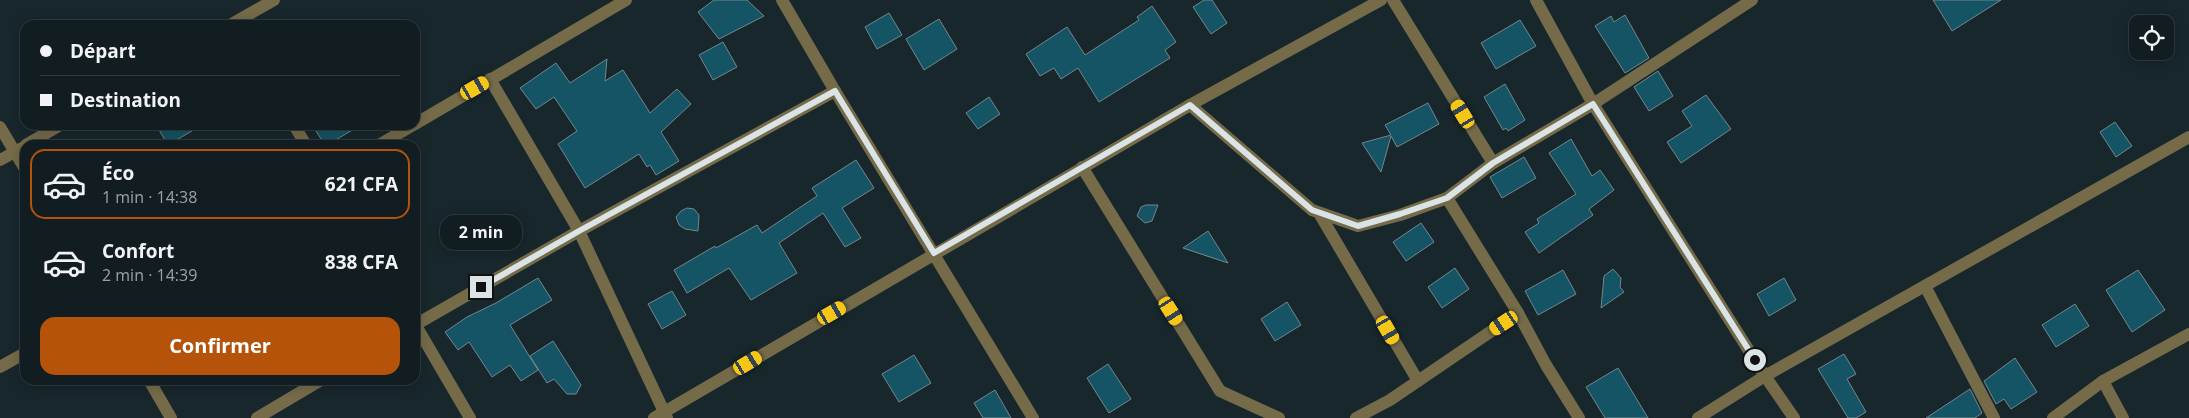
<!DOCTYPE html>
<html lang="fr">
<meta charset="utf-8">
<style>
:root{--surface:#121d21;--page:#1f2a2e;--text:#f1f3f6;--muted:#9ca2a5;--line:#313b3f;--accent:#b45309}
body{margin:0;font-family:"Open Sans",sans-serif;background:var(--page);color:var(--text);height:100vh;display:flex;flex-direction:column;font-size:19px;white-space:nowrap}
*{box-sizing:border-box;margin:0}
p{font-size:16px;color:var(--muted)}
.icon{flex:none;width:28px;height:28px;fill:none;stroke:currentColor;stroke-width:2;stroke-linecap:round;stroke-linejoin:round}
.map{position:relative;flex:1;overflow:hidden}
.drawer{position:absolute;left:20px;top:140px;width:400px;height:245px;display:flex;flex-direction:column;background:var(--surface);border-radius:15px;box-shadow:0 2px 12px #0003,0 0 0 1px var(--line)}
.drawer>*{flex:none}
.top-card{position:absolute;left:20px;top:20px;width:400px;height:110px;border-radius:15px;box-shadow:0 2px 12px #0003,0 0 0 1px var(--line);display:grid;align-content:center;height:110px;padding:0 20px;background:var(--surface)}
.fabs{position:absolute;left:2129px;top:15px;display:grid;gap:10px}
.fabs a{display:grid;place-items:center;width:45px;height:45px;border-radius:10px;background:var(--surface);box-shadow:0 2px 12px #0003,0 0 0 1px var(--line);font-size:25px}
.end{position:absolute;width:22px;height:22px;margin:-11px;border:6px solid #dae3e6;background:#111;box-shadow:0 0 0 2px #111}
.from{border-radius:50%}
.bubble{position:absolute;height:35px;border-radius:15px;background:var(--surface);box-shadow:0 2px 12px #0003,0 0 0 1px var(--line);font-size:16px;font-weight:700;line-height:35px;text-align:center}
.car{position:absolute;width:15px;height:30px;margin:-15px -8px;border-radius:6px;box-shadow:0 0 4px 1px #0007;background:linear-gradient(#f5c518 24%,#345 0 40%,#f5c518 0 76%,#345 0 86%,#f5c518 0)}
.top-card b{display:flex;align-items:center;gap:18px;height:48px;font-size:19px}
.top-card b+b{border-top:1px solid var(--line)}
.top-card i{width:12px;height:12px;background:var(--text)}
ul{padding:9px 0 0;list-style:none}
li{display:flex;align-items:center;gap:15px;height:70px;margin:0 10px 8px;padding:0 10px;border:2px solid transparent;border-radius:15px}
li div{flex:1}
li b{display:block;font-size:19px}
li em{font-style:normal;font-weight:700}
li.on{border-color:var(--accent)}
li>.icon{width:45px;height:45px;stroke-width:1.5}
.button{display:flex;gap:10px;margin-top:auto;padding:10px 20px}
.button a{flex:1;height:58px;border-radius:15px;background:var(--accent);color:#fff;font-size:20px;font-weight:700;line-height:58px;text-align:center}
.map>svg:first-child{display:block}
.building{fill:#155465;stroke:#75868c}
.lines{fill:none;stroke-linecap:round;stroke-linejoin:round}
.minor{stroke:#756b49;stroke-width:12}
.route{stroke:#dae3e6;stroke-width:6}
</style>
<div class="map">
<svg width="2189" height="418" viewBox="0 0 2189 418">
<rect width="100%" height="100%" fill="#18272c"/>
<g class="building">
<path d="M714,0H747L764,16L719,39L698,12Z"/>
<path d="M1204,0H1212L1227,23L1211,34L1193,7Z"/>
<path d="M1933,0H2001L1952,31Z"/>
<path d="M1152,6L1176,42L1165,50L1170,58L1099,102L1078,68L1061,79L1054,68L1040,76L1026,54L1067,27L1085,55L1139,20L1137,17Z"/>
<path d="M889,13L902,35L877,49L865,27Z"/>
<path d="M1625,15L1649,58L1625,73L1595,26L1611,16L1614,22Z"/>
<path d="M939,19L957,49L924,70L906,39Z"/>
<path d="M1520,20L1536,46L1496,69L1481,43Z"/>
<path d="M723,42L737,67L713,80L699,55Z"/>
<path d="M607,59L605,81L623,70L650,113L677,89L691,104L661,132L679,161L656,175L650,165L647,167L639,154L585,188L558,144L577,131L554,97L536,109L520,88L556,63L570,83Z"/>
<path d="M1658,71L1673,96L1649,111L1634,87Z"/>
<path d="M1505,84L1525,120L1508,131L1506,128L1503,130L1484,97Z"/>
<path d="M1706,95L1731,129L1681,163L1667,142L1692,126L1682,111Z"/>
<path d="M989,97L1000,114L978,129L966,113Z"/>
<path d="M1428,103L1439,124L1397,147L1391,136L1381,172L1362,143L1391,135L1385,125Z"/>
<path d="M2115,122L2132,146L2116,157L2100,132Z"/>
<path d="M156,125H202L168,145Z"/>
<path d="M312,125H361L327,145H325Z"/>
<path d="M1571,139L1592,176L1600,170L1614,190L1589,209L1593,215L1539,253L1525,232L1539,223L1537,219L1576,194L1549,153Z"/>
<path d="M1524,157L1536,178L1502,198L1490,177Z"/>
<path d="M856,160L874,188L842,208L861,238L845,247L823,213L779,243L797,273L751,300L729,268L687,293L674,270L715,246L716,248L757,225L762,233L817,196L812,188Z"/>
<path d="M1146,205H1158L1152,221L1145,223L1137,216L1141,207Z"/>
<path d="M687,208L694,209L699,215L698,231L685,229L679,225L676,217L681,211Z"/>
<path d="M1421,223L1434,242L1406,261L1393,242Z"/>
<path d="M1208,231L1228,263L1183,248Z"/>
<path d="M1455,268L1469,289L1442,308L1428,287Z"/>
<path d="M1613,269L1621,278L1620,287L1624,292L1601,308L1604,276Z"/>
<path d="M1563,270L1576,294L1538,315L1525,291Z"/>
<path d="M2138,270L2165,310L2132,332L2106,290Z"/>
<path d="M538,278L552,300L510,325L538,370L521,381L510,365L492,377L469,342L458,350L445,332L467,317L496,303Z"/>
<path d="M1784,278L1796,300L1769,316L1757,294Z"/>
<path d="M672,291L686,315L662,329L648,304Z"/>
<path d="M1287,302L1301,325L1275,341L1261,319Z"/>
<path d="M2075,304L2089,326L2056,347L2042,325Z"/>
<path d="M553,341L581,385L576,394H567L554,379L547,383L530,356Z"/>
<path d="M1844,354L1856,374L1847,379L1866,412L1856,418H1848L1818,369Z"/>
<path d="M914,355L931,383L899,402L882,374Z"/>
<path d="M2015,358L2037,392L2011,409L2004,399L1996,404L1984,381Z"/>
<path d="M1108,364L1131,399L1109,413L1087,378Z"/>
<path d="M1618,368L1648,418H1605L1586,387Z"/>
<path d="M1970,389L1982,413L1975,418H1926Z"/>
<path d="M995,390L1011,418H983L974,403Z"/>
</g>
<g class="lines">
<g class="minor">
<path d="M782,0L835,91L1033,418"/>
<path d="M1393,0L1493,163"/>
<path d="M1536,0L1593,104L1765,376L1794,418"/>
<path d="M230,25L274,0"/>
<path d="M490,79L579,231L667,418"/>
<path d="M1190,105L1312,210L1358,226L1400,215L1447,198L1493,163L1593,104L1752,0"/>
<path d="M415,124L626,0"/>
<path d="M294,125L306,145"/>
<path d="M0,127L25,169"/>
<path d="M26,145L60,125"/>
<path d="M379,145L413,125"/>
<path d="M0,160L22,148"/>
<path d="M1082,167L1220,391L1279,418"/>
<path d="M1447,198L1518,313L1546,365L1579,418"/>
<path d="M1319,213L1418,381"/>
<path d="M1925,286L1994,418"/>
<path d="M415,324L470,418"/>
<path d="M415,325L579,231L835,91"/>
<path d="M0,367L25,353"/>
<path d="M149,380L171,418"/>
<path d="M257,418L321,380"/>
<path d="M654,418L1190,105L1381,0"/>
<path d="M1356,418L1390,400L1518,313"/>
<path d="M1698,418L1765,376L2189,137"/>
<path d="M2053,418L2103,381"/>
<path d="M2123,418L2103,381L2189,334"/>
</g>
</g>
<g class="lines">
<path class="route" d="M481,287L579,231L835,91L934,253L1190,105L1312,210L1358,226L1400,214L1447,198L1493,163L1593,104L1755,360"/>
</g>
</svg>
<div class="fabs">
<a><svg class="icon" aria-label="locate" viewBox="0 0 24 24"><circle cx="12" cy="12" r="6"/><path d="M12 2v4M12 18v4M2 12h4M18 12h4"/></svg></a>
</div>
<i class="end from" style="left:1755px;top:360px"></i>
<i class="end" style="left:481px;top:287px"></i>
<div class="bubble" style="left:440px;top:215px;width:82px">2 min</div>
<i class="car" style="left:475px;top:88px;rotate:60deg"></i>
<i class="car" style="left:1463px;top:114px;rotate:329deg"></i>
<i class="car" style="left:1171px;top:311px;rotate:148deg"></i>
<i class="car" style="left:832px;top:313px;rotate:60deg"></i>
<i class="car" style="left:1504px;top:323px;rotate:236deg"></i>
<i class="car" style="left:1388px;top:330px;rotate:150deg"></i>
<i class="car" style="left:748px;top:363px;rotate:59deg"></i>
<div class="top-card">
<b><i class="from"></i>Départ</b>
<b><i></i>Destination</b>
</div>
<section class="drawer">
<ul>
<li class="on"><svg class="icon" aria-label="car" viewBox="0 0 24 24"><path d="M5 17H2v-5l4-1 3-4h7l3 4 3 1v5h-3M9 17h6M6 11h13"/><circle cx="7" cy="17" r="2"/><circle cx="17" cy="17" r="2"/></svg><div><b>Éco</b><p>1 min · 14:38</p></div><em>621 CFA</em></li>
<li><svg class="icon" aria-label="car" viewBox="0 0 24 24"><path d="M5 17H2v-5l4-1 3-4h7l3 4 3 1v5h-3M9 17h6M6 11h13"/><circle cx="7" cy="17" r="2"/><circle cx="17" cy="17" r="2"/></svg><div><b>Confort</b><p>2 min · 14:39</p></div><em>838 CFA</em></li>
</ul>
<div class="button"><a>Confirmer</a></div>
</section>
</div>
